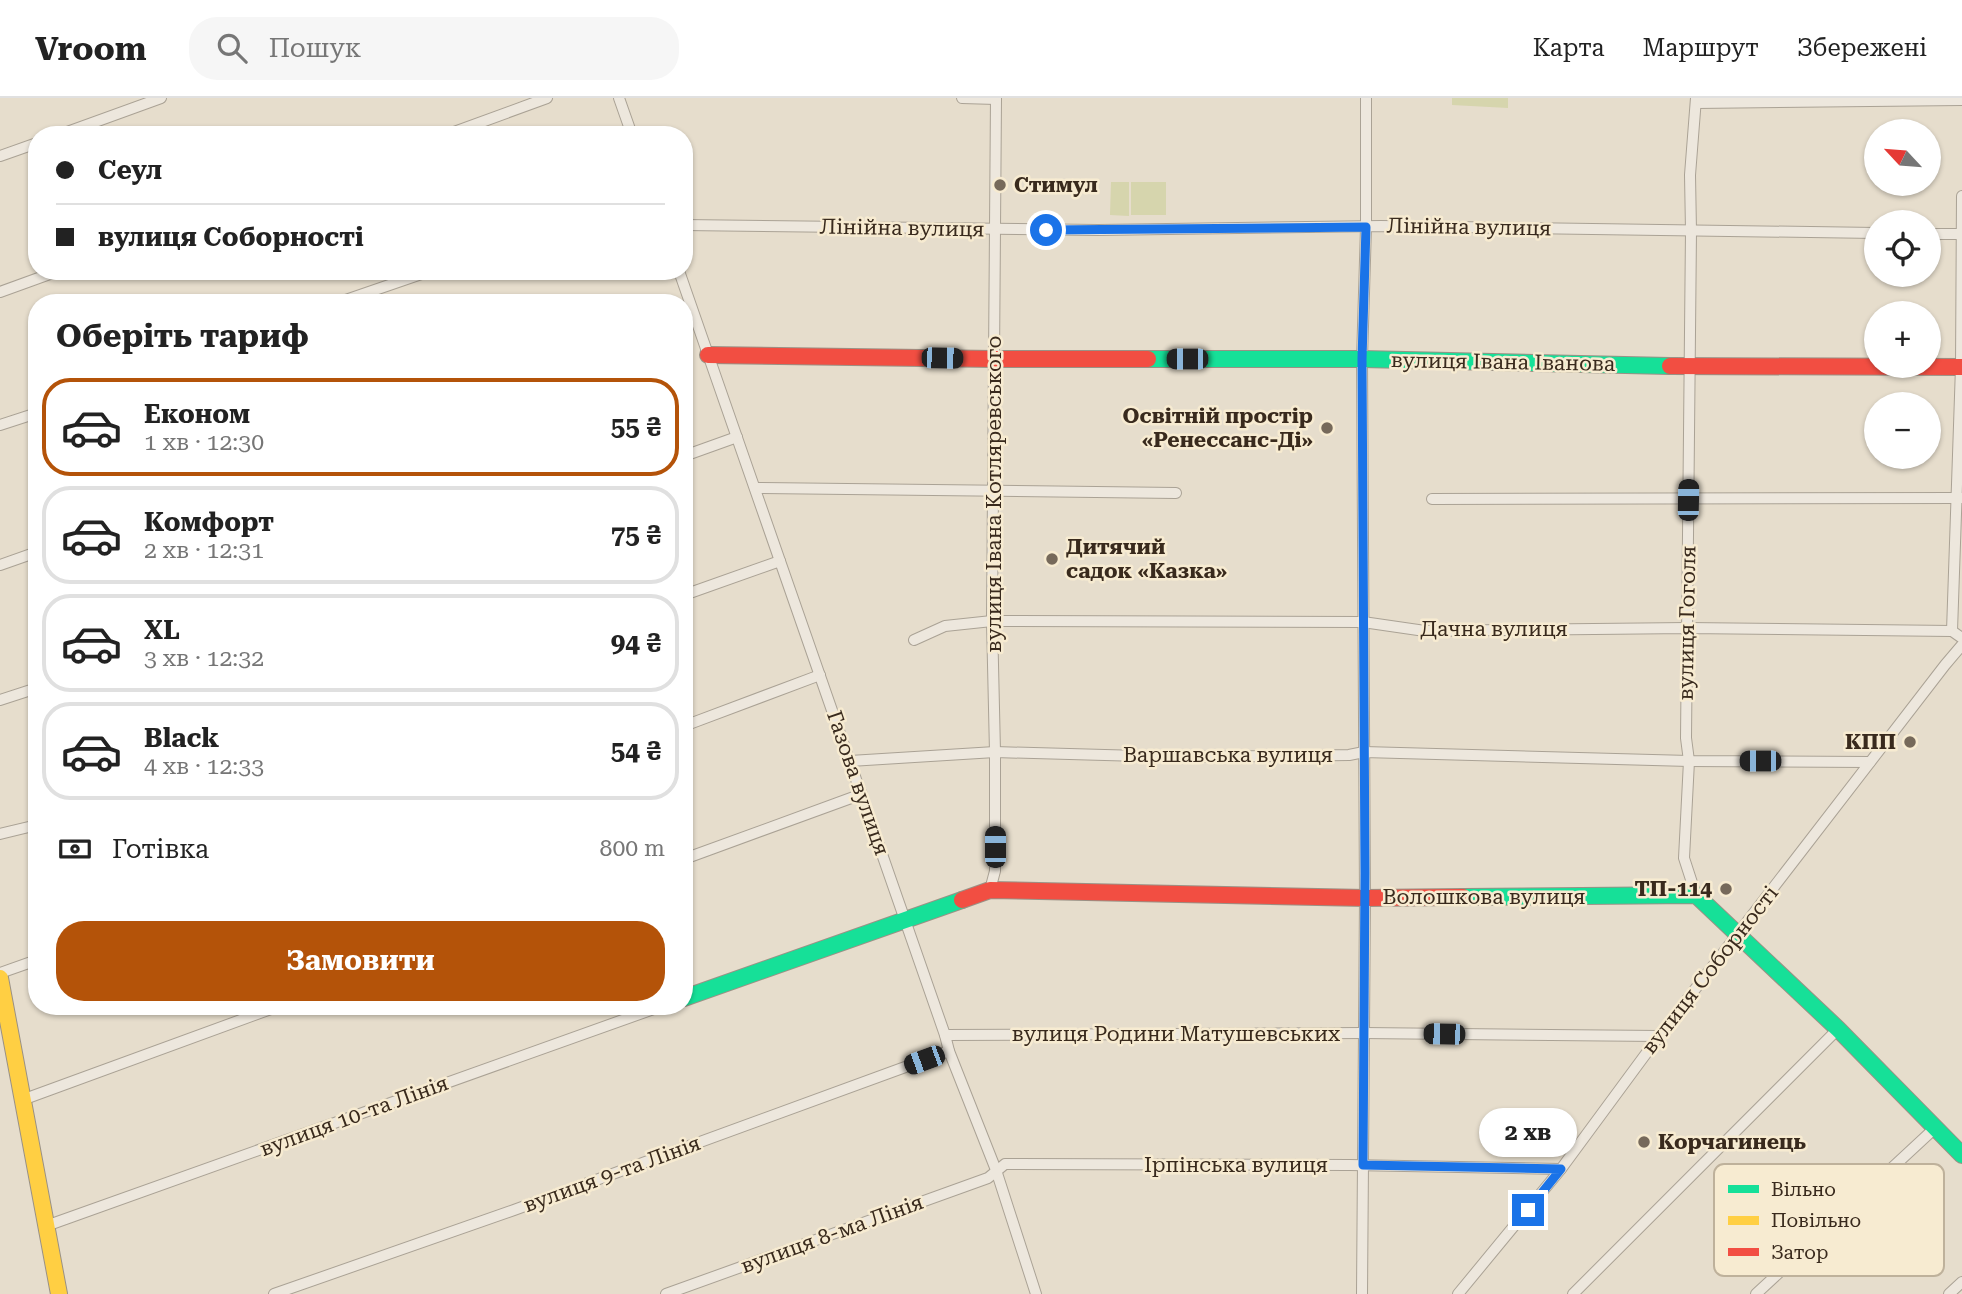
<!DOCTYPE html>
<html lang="uk">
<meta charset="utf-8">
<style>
:root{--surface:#fff;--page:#f6f6f6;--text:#222;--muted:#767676;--line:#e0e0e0;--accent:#b45309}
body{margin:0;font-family:"Roboto Serif",serif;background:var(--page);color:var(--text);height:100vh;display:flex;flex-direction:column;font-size:26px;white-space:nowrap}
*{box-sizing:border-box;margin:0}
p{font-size:23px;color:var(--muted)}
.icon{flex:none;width:38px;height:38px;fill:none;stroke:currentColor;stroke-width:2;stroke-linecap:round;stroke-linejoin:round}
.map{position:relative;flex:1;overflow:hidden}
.side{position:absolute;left:28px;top:196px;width:665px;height:721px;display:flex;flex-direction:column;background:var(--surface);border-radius:28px;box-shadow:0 2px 5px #0004}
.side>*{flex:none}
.banner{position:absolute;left:28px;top:28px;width:665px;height:154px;border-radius:28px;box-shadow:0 2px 5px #0004;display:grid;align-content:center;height:154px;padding:0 28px;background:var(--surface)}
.needle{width:46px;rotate:296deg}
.controls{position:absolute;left:1864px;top:21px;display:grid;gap:14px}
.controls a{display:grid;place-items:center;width:77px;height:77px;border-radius:50%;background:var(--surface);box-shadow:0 2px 5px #0004;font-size:35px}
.end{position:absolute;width:32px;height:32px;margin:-16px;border:9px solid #1a73e8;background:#fff;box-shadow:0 0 0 4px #fff}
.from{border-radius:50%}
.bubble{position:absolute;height:49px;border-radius:24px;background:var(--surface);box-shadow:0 2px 5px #0004;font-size:23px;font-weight:700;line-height:49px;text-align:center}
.car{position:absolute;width:21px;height:42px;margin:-21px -10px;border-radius:9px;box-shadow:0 0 5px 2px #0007;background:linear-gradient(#222 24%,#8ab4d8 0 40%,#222 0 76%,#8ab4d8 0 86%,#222 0)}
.banner b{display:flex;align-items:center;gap:24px;height:66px;font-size:26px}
.banner b+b{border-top:2px solid var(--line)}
.banner i{width:18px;height:18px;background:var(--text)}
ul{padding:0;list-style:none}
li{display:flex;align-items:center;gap:21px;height:98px;margin:0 14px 10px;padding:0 14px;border:4px solid var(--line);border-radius:28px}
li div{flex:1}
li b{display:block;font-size:26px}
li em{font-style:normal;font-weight:700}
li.current{border-color:var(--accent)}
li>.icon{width:63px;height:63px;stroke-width:1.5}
h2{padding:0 28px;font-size:32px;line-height:84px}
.pay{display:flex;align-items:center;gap:18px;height:77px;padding:0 28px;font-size:26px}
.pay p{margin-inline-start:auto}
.action{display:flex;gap:14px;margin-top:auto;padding:14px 28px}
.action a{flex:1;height:80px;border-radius:28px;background:var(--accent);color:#fff;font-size:28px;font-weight:700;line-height:80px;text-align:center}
header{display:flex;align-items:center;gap:42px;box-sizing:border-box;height:98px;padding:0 35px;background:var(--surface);border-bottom:2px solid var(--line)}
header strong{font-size:33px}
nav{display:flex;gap:38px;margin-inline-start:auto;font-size:24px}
.search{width:490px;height:63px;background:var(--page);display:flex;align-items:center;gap:18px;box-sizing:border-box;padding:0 24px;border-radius:28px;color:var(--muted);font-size:26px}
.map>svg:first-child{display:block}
.green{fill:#d6d5ad}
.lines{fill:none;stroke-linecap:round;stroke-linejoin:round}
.street-casing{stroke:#aaa295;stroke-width:12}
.fast-casing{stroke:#9a9185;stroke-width:18}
.slow-casing{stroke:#9a9185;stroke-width:18}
.jam-casing{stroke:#9a9185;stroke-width:18}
.street{stroke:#ede7dd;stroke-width:10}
.fast{stroke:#16e098;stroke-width:16}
.slow{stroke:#ffcf43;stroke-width:16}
.jam{stroke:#f24e42;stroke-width:16}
.route{stroke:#1a73e8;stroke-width:9}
.poi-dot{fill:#76695a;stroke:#f7ebd1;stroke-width:2.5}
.labels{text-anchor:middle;stroke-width:5;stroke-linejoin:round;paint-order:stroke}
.poi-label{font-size:21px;font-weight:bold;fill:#392a1d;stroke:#f7ebd1;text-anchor:start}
.street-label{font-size:21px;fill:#392a1d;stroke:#f7ebd1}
.key{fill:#f7ebd1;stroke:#beb19b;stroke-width:2}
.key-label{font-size:19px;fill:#392a1d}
</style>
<header>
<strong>Vroom</strong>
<div class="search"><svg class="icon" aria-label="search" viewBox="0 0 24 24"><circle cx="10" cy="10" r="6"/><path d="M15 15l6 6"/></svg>Пошук</div>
<nav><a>Карта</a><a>Маршрут</a><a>Збережені</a></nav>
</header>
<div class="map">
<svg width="1962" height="1196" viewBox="0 0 1962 1196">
<rect width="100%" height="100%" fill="#e6ddcc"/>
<g class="green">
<path d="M1452,0H1508V10L1452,7Z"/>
<path d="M1111,84H1129V118L1110,117Z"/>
<rect x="1131" y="84" width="35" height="33"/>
</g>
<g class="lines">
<defs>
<g id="street">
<path d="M619,0L632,37"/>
<path d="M962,0L996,1"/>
<path d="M1696,5L1962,2"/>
<path d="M59,37L161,0"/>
<path d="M446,37L547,0"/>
<path d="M0,58L37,45"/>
<path d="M1962,98L1961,269L1952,533L1962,540"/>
<path d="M684,127L1098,132L1381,128L1876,135"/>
<path d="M1928,136H1962"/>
<path d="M679,173L945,937L949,953L996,1072L1036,1196"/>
<path d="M0,194L58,173"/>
<path d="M337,205L430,173"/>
<path d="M0,327L37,315"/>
<path d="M684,358L737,339"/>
<path d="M755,390L1176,395"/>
<path d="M1432,401L1962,400"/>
<path d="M0,467L37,454"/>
<path d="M684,497L780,463"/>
<path d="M914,542L945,528L992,523L1363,524L1425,533L1687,530L1952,533"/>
<path d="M0,602L37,590"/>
<path d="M684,628L820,577"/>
<path d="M850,663L995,654L1176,659L1349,657L1364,654L1689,663L1870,664"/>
<path d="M0,736L37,727"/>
<path d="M684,761L862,696"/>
<path d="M990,792L995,773V654L992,523L996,0"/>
<path d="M1696,797L1684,760L1689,663L1686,640L1691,133L1690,77L1696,0"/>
<path d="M0,875L37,862"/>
<path d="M945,937L1364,935L1659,938"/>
<path d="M22,1002L279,908"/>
<path d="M46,1128L662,908"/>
<path d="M274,1196L514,1112L949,953"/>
<path d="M666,1196L988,1080L1005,1066L1350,1067L1561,1071"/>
<path d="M1362,1196L1365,800L1362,261L1366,129V0"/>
<path d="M1458,1196L1561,1071L1659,938L1945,567L1962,547"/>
<path d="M1573,1196L1838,931"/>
<path d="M1756,1196L1935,1030"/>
<path d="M1949,1196L1962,1184"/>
</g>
<g id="fast">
<path d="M1148,261H1362L1670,268"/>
<path d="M1463,799L1696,797L1838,931L1962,1057"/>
<path d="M684,900L962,802"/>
</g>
<path id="slow" d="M0,880L59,1196"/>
<g id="jam">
<path d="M708,257L994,261H1148"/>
<path d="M1670,268L1962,269"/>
<path d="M962,802L990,792L1365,800L1463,799"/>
</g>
</defs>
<use href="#street" class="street-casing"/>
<use href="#fast" class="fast-casing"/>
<use href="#slow" class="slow-casing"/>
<use href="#jam" class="jam-casing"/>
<use href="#street" class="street"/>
<use href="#fast" class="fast"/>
<use href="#slow" class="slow"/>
<use href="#jam" class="jam"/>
</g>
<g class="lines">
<path class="route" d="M1046,132L1366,129L1362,261L1365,775L1363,1067L1561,1071L1528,1112"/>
</g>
<g class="poi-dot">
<circle cx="1000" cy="87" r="7"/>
<circle cx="1327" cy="330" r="7"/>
<circle cx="1052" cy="461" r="7"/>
<circle cx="1910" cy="644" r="7"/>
<circle cx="1726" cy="791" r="7"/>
<circle cx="1644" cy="1044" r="7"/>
</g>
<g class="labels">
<g class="poi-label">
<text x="1014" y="94">Стимул</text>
<text x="1313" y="325" text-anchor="end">Освітній простір<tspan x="1313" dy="24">«Ренессанс-Ді»</tspan></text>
<text x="1066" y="456">Дитячий<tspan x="1066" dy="24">садок «Казка»</tspan></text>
<text x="1896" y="651" text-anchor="end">КПП</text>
<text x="1712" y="798" text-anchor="end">ТП-114</text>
<text x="1658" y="1051">Корчагинець</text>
</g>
<g class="street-label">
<text transform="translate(1469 129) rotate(1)" y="7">Лінійна вулиця</text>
<text transform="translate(902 130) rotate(1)" y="7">Лінійна вулиця</text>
<text transform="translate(1503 264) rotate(1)" y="7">вулиця Івана Іванова</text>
<text transform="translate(994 396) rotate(-90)" y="7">вулиця Івана Котляревського</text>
<text transform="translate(1687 525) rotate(-89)" y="7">вулиця Гоголя</text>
<text x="1494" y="538">Дачна вулиця</text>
<text x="1228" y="664">Варшавська вулиця</text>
<text transform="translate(858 685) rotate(71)" y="7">Газова вулиця</text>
<text x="1484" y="806">Волошкова вулиця</text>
<text transform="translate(1710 872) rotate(-52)" y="7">вулиця Соборності</text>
<text x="1176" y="943">вулиця Родини Матушевських</text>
<text transform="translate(354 1018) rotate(-20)" y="7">вулиця 10-та Лінія</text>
<text x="1236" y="1074">Ірпінська вулиця</text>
<text transform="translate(612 1076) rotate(-20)" y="7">вулиця 9-та Лінія</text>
<text transform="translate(832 1136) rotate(-20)" y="7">вулиця 8-ма Лінія</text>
</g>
</g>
<rect x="1714" y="1066" width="230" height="112" rx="10" class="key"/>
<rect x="1728" y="1087" width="31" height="8" fill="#16e098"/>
<rect x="1728" y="1118" width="31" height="9" fill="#ffcf43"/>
<rect x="1728" y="1150" width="31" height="8" fill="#f24e42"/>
<g class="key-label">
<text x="1771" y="1098">Вільно</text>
<text x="1771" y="1129">Повільно</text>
<text x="1771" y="1161">Затор</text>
</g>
</svg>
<div class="controls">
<a><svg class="needle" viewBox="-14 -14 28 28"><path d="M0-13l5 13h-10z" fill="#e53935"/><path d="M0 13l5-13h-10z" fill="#767676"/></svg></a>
<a><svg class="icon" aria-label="locate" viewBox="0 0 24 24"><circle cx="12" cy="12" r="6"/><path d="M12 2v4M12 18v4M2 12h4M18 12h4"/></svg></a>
<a>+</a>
<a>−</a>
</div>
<i class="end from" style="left:1046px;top:132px"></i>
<i class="end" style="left:1528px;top:1112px"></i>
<div class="bubble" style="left:1479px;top:1010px;width:98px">2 хв</div>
<i class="car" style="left:942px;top:260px;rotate:91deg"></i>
<i class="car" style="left:1187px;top:261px;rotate:270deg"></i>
<i class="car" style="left:1688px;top:402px;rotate:1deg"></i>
<i class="car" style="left:1760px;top:663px;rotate:270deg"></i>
<i class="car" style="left:995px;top:749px;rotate:0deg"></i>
<i class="car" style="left:1444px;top:936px;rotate:271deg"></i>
<i class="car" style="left:924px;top:962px;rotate:250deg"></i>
<div class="banner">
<b><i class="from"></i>Сеул</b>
<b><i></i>вулиця Соборності</b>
</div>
<section class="side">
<h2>Оберіть тариф</h2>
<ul>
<li class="current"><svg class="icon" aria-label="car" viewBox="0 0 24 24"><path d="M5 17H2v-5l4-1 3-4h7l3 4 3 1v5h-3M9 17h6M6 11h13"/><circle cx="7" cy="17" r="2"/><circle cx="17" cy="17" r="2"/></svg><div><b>Економ</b><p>1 хв · 12:30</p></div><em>55 ₴</em></li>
<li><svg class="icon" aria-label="car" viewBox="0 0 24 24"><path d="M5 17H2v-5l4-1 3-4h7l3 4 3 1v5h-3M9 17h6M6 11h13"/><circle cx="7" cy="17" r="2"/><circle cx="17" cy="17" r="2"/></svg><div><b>Комфорт</b><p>2 хв · 12:31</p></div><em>75 ₴</em></li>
<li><svg class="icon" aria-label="car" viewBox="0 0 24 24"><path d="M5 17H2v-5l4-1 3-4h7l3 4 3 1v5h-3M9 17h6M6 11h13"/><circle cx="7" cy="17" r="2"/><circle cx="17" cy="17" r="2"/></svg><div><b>XL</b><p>3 хв · 12:32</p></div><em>94 ₴</em></li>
<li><svg class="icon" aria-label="car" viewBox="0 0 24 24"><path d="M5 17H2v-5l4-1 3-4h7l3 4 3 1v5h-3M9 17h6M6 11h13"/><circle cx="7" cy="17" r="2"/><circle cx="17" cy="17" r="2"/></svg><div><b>Black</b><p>4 хв · 12:33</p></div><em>54 ₴</em></li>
</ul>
<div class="pay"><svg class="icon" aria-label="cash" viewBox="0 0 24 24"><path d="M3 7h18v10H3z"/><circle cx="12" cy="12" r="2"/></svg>Готівка<p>800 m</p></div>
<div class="action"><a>Замовити</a></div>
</section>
</div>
